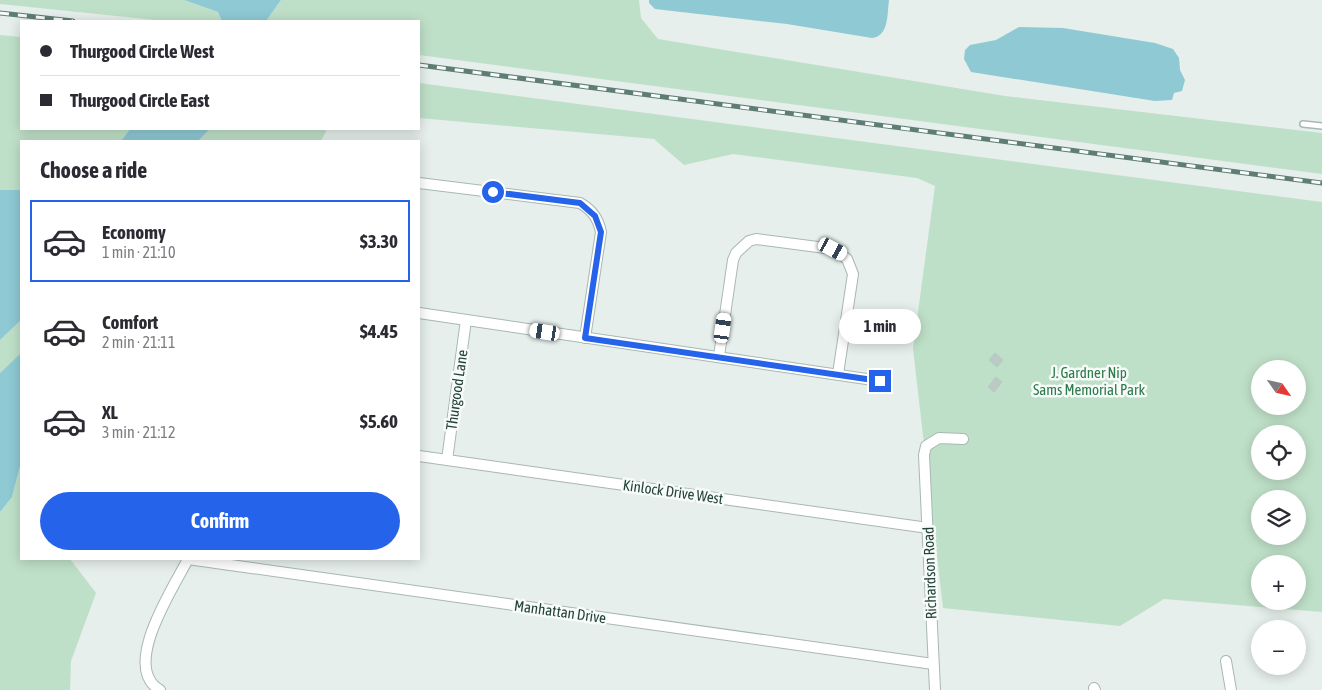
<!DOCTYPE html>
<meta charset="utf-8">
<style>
:root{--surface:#fff;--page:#f7f7f7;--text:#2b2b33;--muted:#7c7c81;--line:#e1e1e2;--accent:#2563eb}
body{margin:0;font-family:"Asap Condensed",sans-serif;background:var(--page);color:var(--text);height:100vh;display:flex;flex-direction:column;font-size:19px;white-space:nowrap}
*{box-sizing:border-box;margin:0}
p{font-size:16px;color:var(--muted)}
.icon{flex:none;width:28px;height:28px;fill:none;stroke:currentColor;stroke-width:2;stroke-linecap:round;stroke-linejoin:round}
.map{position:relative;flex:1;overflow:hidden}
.details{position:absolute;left:20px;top:140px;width:400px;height:420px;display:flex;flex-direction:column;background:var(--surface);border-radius:0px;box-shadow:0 2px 12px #0003}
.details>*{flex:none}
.guide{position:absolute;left:20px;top:20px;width:400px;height:110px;border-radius:0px;box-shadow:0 2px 12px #0003;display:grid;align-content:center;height:110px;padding:0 20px;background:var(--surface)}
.needle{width:32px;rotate:124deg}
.buttons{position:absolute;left:1251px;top:360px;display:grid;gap:10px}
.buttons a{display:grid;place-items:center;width:55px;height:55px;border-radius:50%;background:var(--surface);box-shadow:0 2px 12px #0003;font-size:25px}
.end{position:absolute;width:22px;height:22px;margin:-11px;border:6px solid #2563eb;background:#fff;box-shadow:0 0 0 2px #fff}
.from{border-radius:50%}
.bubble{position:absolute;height:35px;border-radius:18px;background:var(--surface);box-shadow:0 2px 12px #0003;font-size:16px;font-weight:700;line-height:35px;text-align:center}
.car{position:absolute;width:15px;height:30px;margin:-15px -8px;border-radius:6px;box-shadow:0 0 4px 1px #0007;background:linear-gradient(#fff 24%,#345 0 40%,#fff 0 76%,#345 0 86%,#fff 0)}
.guide b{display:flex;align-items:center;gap:18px;height:48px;font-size:19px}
.guide b+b{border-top:1px solid var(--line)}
.guide i{width:12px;height:12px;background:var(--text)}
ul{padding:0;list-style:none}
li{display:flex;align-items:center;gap:15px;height:82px;margin:0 10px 8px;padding:0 10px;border:2px solid transparent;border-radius:0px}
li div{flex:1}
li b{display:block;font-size:19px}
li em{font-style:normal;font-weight:700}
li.on{border-color:var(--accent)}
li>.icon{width:45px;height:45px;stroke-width:1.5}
h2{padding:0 20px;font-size:22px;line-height:60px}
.button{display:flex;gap:10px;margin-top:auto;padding:10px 20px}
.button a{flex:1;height:58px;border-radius:30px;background:var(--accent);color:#fff;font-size:20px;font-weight:700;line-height:58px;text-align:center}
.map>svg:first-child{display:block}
.green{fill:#bfe0c8;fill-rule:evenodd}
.water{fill:#8ec9d4}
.building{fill:#bbcac4;stroke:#b8c9c2}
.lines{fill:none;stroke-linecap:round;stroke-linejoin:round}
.lane-casing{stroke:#a8b8b2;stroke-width:8}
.street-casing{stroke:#a8b8b2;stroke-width:12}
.lane{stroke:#fff;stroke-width:5}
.street{stroke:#fff;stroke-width:10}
.rail-casing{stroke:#5f7d75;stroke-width:5}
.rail{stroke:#f7fbf9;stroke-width:3;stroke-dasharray:9;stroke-linecap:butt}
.route{stroke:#2563eb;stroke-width:6}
.labels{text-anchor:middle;stroke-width:5;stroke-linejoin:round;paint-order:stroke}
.park-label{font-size:15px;fill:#2d7a4b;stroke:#f7fbf9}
.street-label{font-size:15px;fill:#24423a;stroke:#f7fbf9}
</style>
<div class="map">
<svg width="1322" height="690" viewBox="0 0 1322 690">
<rect width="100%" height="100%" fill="#e6efeb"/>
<g class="green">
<path d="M0,0H184L218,12L222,21H165L0,4Z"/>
<path d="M281,0H639L641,18L658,39L1005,96L1322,133V174L419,55V21H266Z"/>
<path d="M0,35L21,37V129H130L121,141H21V190H0Z"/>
<path d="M419,83L1322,202V612L1164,599L1120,626L943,608L913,349L935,186L917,178L733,154L684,165L654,139L419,118ZM1260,369H1298V406H1260ZM1260,434H1298V471H1260ZM1260,499H1298V536H1260ZM1260,564H1298V601H1260Z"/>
<path d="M210,129H330H327L321,141H198Z"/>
<path d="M21,320V353L0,373V340Z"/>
<path d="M21,462V559H70L96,593L71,661L70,690H0V512L12,497Z"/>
</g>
<g class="water">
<path d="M184,0H281L266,21H222L218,12Z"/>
<path d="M649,0H889C887,15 889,36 872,38L787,24L655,9L649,3Z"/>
<path d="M1019,27L1063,28L1155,43L1173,49L1179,58L1180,70L1185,80L1182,91L1174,93L1172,100L1155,101L971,72L964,59L965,50L970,45L996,40Z"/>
<path d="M130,129H210L198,141H121Z"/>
<path d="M0,190H21V320L0,340Z"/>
<path d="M21,353V462L12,497L0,512V373Z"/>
</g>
<g class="building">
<path d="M995,353L1003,360L997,367L989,360Z"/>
<path d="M996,377L1002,382L994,392L988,387Z"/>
</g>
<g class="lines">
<defs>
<path id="lane" d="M1303,124L1322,126"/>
<g id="street">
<path d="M419,183L580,203C592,210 598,218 601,232L585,338"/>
<path d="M419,313L880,381"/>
<path d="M719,356L733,260L736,253L749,241L756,239L833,249L847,259L853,274L838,374"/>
<path d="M419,456L928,528"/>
<path d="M447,460L466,320"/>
<path d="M188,559L933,664"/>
<path d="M1226,661L1231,690"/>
<path d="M1094,688L1095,690"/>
<path d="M160,690C120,667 174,587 188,559"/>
<path d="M935,690L924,455L926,446L939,438L963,439"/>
</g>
</defs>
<use href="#lane" class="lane-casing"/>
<use href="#street" class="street-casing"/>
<use href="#lane" class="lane"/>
<use href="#street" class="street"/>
<defs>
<g id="rail">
<path d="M0,13L73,21"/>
<path d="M419,65L1322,183"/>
</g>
</defs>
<use href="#rail" class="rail-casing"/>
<use href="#rail" class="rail"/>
</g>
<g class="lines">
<path class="route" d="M493,192L580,203L595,216L601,232L585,338L880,381"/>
</g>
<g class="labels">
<g class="park-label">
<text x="1089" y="378">J. Gardner Nip<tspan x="1089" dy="17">Sams Memorial Park</tspan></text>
</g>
<g class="street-label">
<text transform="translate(457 390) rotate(-82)" y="5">Thurgood Lane</text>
<text transform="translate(673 492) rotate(8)" y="5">Kinlock Drive West</text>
<text transform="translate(930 573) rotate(-92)" y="5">Richardson Road</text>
<text transform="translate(560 612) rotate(8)" y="5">Manhattan Drive</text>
</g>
</g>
</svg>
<div class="buttons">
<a><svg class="needle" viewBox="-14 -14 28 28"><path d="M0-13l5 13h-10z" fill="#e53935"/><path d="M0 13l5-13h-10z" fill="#7c7c81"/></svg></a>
<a><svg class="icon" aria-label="locate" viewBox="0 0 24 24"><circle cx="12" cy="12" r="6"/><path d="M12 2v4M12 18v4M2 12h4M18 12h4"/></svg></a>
<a><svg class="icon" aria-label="layers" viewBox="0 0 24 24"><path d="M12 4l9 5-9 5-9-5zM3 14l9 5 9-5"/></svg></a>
<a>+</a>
<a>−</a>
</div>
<i class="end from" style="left:493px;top:192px"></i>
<i class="end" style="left:880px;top:381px"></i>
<div class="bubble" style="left:839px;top:309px;width:82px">1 min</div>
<i class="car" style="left:833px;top:249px;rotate:118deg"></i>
<i class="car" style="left:723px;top:328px;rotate:8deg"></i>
<i class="car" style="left:545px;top:332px;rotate:279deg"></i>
<div class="guide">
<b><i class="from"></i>Thurgood Circle West</b>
<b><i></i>Thurgood Circle East</b>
</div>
<section class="details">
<h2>Choose a ride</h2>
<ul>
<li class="on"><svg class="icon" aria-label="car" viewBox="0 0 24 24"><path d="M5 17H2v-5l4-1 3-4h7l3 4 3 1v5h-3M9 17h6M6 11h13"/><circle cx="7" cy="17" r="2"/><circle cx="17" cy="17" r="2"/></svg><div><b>Economy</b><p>1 min · 21:10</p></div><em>$3.30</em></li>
<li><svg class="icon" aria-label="car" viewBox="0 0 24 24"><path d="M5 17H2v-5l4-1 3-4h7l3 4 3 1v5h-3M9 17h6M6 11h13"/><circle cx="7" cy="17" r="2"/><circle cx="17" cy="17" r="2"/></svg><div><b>Comfort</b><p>2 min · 21:11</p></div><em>$4.45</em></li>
<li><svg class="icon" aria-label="car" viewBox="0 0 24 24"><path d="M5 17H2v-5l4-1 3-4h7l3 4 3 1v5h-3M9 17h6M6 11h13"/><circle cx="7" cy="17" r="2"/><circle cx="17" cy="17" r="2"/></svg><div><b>XL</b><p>3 min · 21:12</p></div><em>$5.60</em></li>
</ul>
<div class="button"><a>Confirm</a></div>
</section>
</div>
